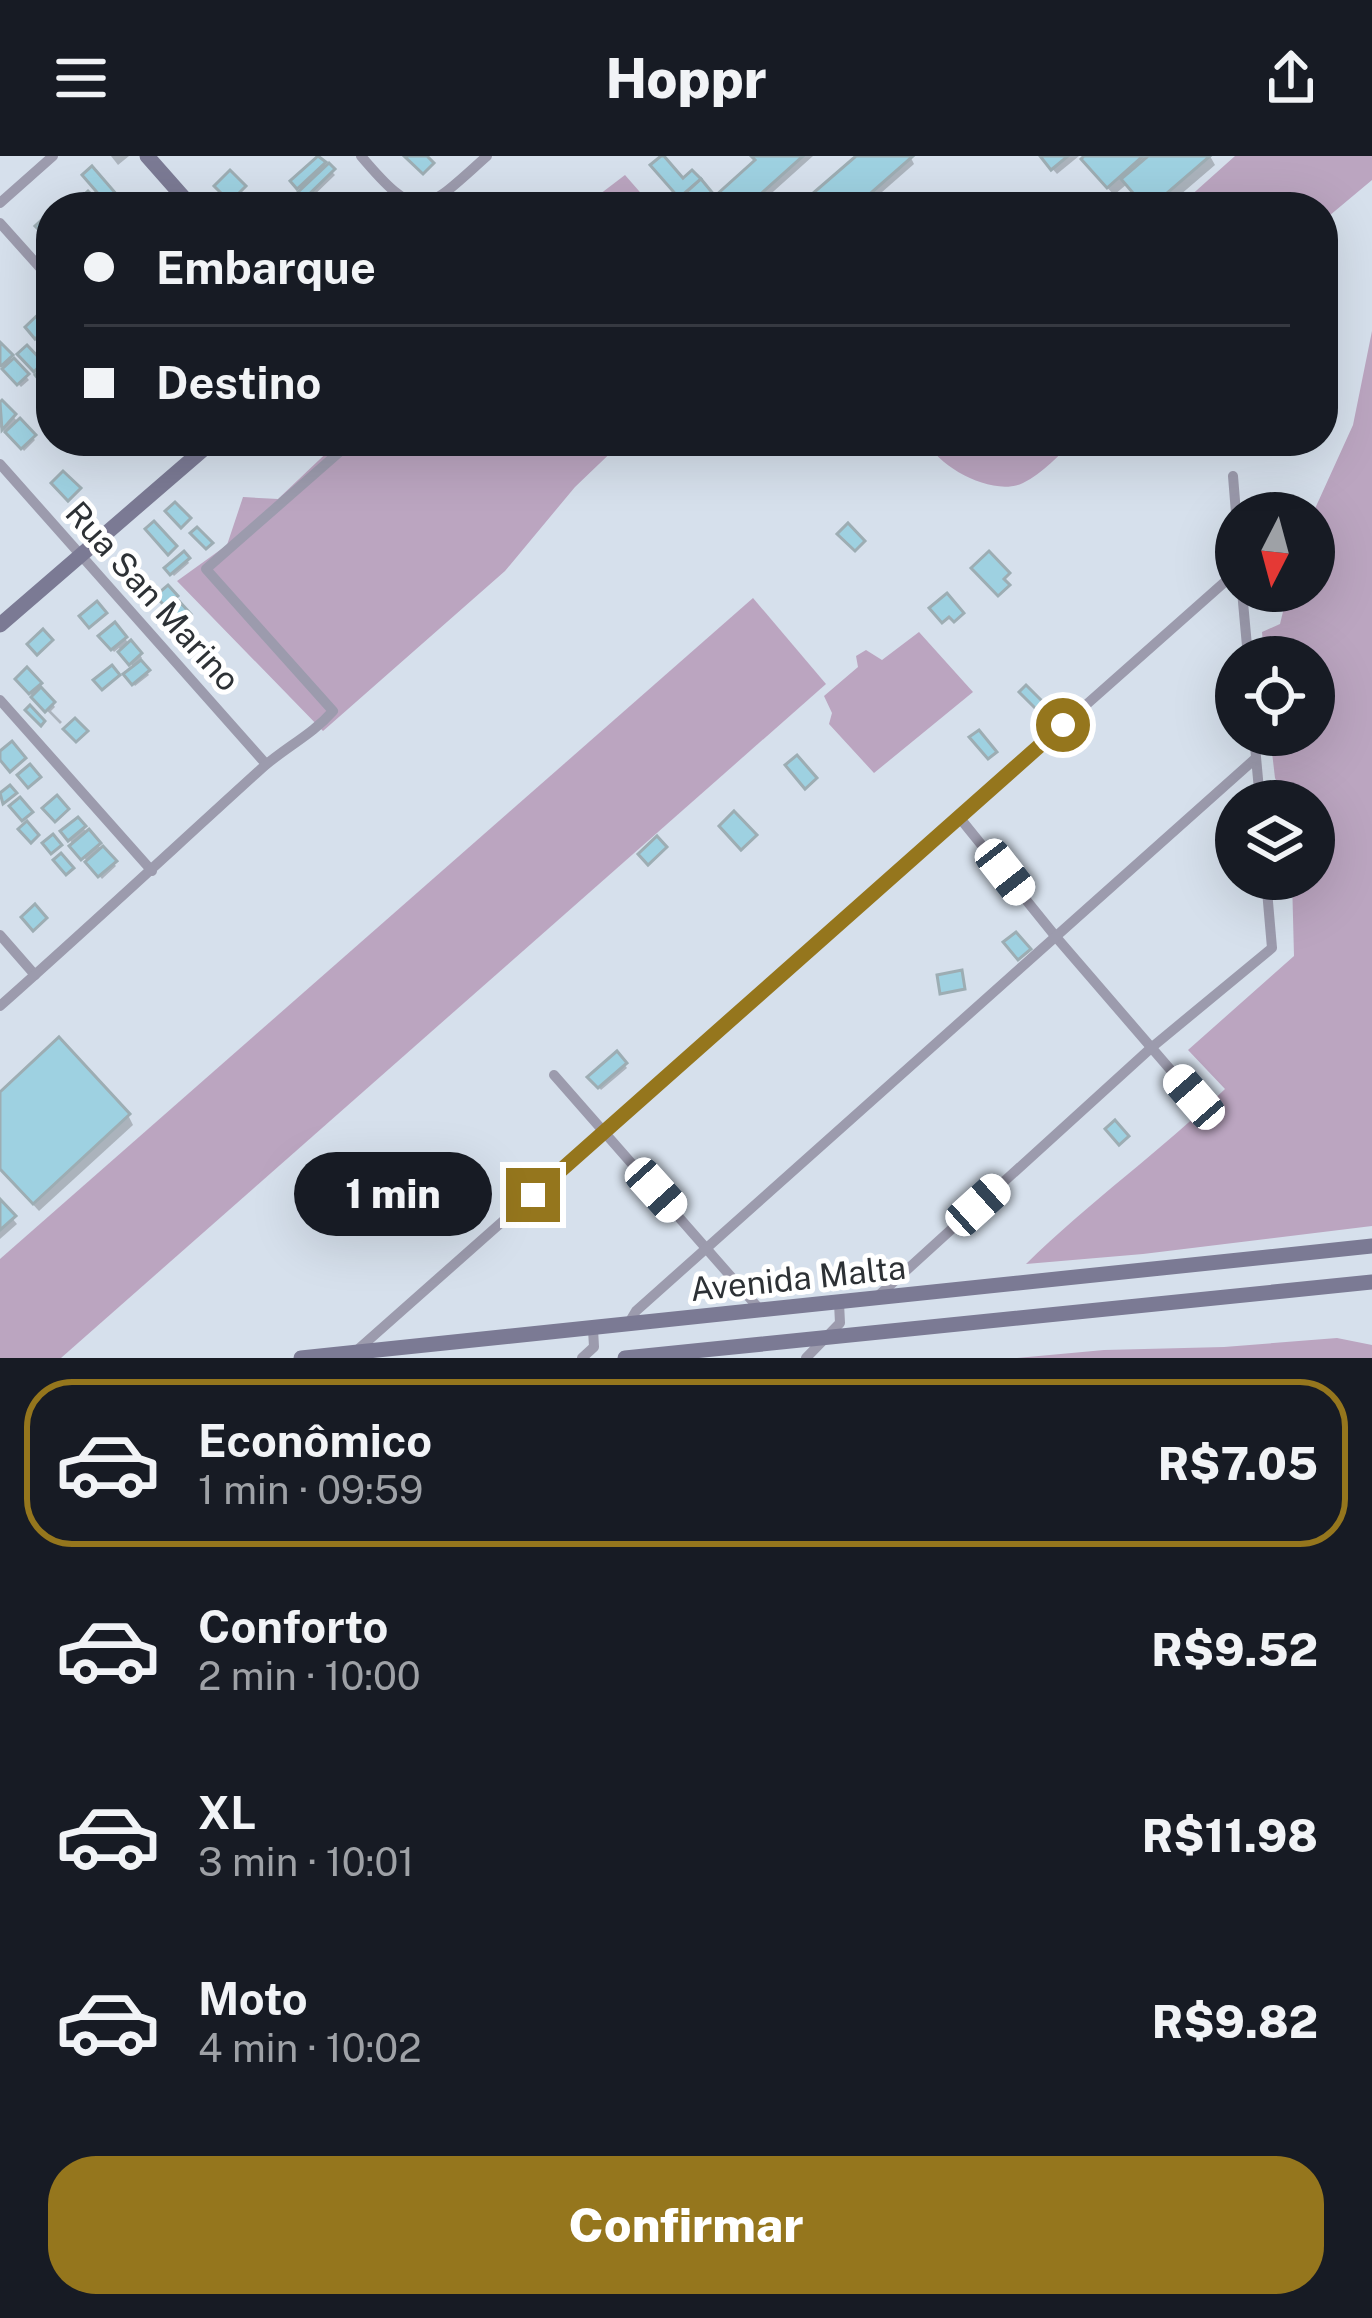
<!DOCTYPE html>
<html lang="pt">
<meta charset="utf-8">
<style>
:root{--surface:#171b24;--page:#20242c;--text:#f1f3f6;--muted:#9ea1a6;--line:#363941;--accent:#95761d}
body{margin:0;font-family:"Public Sans",sans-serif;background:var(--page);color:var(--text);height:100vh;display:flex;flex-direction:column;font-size:45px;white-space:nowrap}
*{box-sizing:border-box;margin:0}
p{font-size:39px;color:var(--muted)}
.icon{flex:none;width:66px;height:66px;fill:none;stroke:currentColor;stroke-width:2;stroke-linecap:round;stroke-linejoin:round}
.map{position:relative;height:1202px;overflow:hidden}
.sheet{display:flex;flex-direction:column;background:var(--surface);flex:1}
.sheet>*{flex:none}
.top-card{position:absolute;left:36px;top:36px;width:1302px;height:264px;border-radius:48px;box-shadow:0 12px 48px #0002;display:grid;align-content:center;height:264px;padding:0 48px;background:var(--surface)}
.needle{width:78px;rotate:186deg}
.fabs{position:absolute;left:1215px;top:336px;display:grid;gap:24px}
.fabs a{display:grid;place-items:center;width:120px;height:120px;border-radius:50%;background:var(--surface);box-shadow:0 12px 48px #0002;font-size:60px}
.end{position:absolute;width:54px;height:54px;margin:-27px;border:15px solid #95761d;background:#fff;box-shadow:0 0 0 6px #fff}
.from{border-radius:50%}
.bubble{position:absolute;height:84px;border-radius:42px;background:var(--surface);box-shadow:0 12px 48px #0002;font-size:39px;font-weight:800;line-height:84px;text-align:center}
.car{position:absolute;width:36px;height:72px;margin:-36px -18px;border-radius:15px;box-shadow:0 0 9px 3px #0007;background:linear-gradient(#fff 24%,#345 0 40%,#fff 0 76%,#345 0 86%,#fff 0)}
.top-card b{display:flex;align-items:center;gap:42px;height:114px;font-size:45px}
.top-card b+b{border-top:3px solid var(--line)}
.top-card i{width:30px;height:30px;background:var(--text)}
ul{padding:21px 0 0;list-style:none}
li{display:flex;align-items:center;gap:36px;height:168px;margin:0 24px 18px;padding:0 24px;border:6px solid transparent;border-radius:48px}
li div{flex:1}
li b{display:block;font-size:45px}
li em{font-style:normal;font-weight:800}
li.on{border-color:var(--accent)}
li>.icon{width:108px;height:108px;stroke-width:1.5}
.action{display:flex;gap:24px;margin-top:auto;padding:24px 48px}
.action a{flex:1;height:138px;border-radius:48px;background:var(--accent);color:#fff;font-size:48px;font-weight:800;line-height:138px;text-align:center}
header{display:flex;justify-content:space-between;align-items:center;height:156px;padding:0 48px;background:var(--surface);font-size:54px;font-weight:800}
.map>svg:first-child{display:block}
.green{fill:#bba5c0}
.shadow{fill:#0003}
.building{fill:#9ed1e1;stroke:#9dadb3;stroke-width:3}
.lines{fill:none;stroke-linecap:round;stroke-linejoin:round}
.street{stroke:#9c9bad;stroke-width:10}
.secondary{stroke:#7b7a94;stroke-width:15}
.route{stroke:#95761d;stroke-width:15}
.labels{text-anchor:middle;stroke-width:10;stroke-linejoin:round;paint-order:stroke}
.street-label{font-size:33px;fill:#2d3135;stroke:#fff}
</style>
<header><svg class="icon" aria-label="menu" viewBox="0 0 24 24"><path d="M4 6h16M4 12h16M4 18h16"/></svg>Hoppr<svg class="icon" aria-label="share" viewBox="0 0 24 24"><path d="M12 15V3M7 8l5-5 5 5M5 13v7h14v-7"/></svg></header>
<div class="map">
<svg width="1372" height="1202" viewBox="0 0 1372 1202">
<rect width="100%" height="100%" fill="#d6e0ec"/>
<g class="green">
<path d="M1235,0H1372V24L1323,65V51H1178Z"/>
<path d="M625,19L653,51H583Z"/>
<path d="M1372,175V1070L1143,1098L1026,1108C1089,1046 1161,995 1225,933L1188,894L1294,800L1292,723H1314V645H1286L1275,622L1270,579H1314V501H1264L1262,476L1280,468L1288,435H1314L1313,357L1353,269Z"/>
<path d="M339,285H623L575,331L505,415L323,575L177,425L227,389L243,341L278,343Z"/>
<path d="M926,285H1074C1059,299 1043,317 1023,327C993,341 940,312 926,285Z"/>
<path d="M753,442L826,528L61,1202H0V1103Z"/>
<path d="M919,476L973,536L874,617L829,568L832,557L824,540L858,511L856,500L866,494L882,504Z"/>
<path d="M1337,1182L1372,1189V1202H1017L1104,1194L1224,1191Z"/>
</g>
<g class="shadow">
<path d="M111,0H129L118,9Z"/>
<path d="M752,0H813L756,51H674L682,44L658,16L683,26L692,18L715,44L758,6Z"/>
<path d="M861,0H910L914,8L865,51H802Z"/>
<path d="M1041,0H1079L1057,18Z"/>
<path d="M1089,0H1210L1215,9L1166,51H1145L1127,28L1114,39L1090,13Z"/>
<path d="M319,3L335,19L306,47L302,43L303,36L294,26Z"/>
<path d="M0,190L29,224L21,231L0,208Z"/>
<path d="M2,249L35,284L24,295L7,273L5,276L0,271Z"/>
<path d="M154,285H167L170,290L163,296Z"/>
<path d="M289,285H299L304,293L299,297Z"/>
<path d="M184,399L189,407L174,420L168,413Z"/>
<path d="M168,433L190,463L182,471L161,444Z"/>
<path d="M102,480L125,483L140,499L142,502L138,505L149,519L135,530L127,519L135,513L119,492L114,496Z"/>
<path d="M20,527L39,528L55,551L51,555L62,566L60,568Z"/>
<path d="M83,672L116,710L102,723L63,676Z"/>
<path d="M617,899L627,912L601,934L591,921Z"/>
<path d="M0,940L128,959L133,969L39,1055L0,1013Z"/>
<path d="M0,1048L17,1068L0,1083Z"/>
</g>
<g class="building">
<path d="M318,0L326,6L297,33L290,25Z"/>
<path d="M404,0H427L434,7L423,18Z"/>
<path d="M661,0H664L683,22L692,14L701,23L679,42L650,9Z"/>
<path d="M751,0H803L746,51H670L701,23L715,40L755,4Z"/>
<path d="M856,0H913L855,51H797Z"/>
<path d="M1040,0H1068L1051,14Z"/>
<path d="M1084,0H1143L1107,32L1081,3Z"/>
<path d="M1148,0H1210L1151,51H1145L1121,23Z"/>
<path d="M329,7L335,13L302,45L296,38Z"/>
<path d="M92,10L118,40L108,49L82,19Z"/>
<path d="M230,14L246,30L230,46L214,30Z"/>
<path d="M88,35L102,49L101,51H83L77,45Z"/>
<path d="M50,56L51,77L46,81L35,70Z"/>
<path d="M48,149L51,152V168L35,183L25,171Z"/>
<path d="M0,186L13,199L1,210H0Z"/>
<path d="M27,189L43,206L34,216L17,198Z"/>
<path d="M14,202L29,218L17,229L2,213Z"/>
<path d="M48,208L51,212L49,236L35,219Z"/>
<path d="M2,244L16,258L2,274L0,246Z"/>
<path d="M20,262L36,279L21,293L5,276Z"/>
<path d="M63,315L81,332L68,345L51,327Z"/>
<path d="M175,346L191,362L181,372L165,355Z"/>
<path d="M154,365L177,390L168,399L145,373Z"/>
<path d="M848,367L865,385L855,395L837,378Z"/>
<path d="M197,371L213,387L206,393L190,377Z"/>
<path d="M184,395L190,402L170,419L164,412Z"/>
<path d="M989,395L1010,417L1004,423L1010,429L998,440L971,412Z"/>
<path d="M168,429L178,440L166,451L155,440Z"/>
<path d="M947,437L964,457L954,466L949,461L942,467L929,452Z"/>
<path d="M97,445L107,457L89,472L79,460Z"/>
<path d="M179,445L191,458L178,469L166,456Z"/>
<path d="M115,466L127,481L111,494L98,480Z"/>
<path d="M43,473L53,484L37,499L27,488Z"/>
<path d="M131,484L142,497L129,509L118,496Z"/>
<path d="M141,504L150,514L132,529L123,518Z"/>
<path d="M112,509L120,519L102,534L93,524Z"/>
<path d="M27,511L42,527L29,538L15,523Z"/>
<path d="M1026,529L1047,550L1040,557L1019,536Z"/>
<path d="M41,531L55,546L45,556L31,541Z"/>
<path d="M30,549L45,565L41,570L25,554Z"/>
<path d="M75,562L88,575L76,586L63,573Z"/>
<path d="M979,574L997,596L988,603L969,581Z"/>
<path d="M12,585L26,602L10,616L0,604V595Z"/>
<path d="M797,599L817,622L805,633L785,609Z"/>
<path d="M30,608L41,621L28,632L17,619Z"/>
<path d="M10,629L17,637L3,648L0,637Z"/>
<path d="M57,639L69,653L55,666L42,652Z"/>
<path d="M20,641L33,656L22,665L9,650Z"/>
<path d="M734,655L757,679L741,694L719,670Z"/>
<path d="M78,661L86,670L68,685L60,675Z"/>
<path d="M27,665L39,679L31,687L18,673Z"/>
<path d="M89,673L101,687L81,704L69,690Z"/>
<path d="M53,678L62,689L51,698L42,687Z"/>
<path d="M657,680L667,691L648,709L638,698Z"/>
<path d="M103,690L117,705L98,721L85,706Z"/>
<path d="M61,697L74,712L66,719L53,704Z"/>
<path d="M35,748L47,762L33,775L21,761Z"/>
<path d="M1016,776L1031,793L1018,804L1003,786Z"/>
<path d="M962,814L965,833L940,838L937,819Z"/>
<path d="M59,881L130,958L33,1048L0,1013V936Z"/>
<path d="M617,895L627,907L598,932L587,921Z"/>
<path d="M1115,964L1129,980L1119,989L1105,973Z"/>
<path d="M0,1043L16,1060L0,1074Z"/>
</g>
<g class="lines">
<g class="street">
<path d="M361,0C420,70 425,55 487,0"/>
<path d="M0,47L53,0"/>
<path d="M0,67L51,124"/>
<path d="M0,308L266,608"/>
<path d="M1233,320L1236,357"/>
<path d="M1242,435L1248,501"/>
<path d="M0,544L152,715"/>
<path d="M1254,579L1260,645"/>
<path d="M959,661L1056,781L1194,941"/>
<path d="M0,779L35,819"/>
<path d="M0,850C88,772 174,692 261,613C284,592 312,579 333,555L206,413L352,285"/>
<path d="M554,919L762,1156"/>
<path d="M877,1141L1151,892L1272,792L1266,723"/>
<path d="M627,1170L636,1155L1256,602"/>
<path d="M354,1197L1236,416"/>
<path d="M582,1202L594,1191L593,1173"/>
<path d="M806,1202L840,1167L839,1147"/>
</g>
<g class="secondary">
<path d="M147,0L192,51"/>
<path d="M0,469L213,285"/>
<path d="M301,1202L1372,1090"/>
<path d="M625,1202L1372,1126"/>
</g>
</g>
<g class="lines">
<path class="route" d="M533,1039L1063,569"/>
</g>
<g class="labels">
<g class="street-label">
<text transform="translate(153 440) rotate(48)" y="12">Rua San Marino</text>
<text transform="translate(798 1122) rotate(-6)" y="12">Avenida Malta</text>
</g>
</g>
</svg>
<div class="fabs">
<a><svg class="needle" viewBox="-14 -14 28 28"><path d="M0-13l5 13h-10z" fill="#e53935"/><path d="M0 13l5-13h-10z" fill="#9ea1a6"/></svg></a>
<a><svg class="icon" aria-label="locate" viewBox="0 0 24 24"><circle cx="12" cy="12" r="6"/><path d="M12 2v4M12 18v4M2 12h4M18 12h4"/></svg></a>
<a><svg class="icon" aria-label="layers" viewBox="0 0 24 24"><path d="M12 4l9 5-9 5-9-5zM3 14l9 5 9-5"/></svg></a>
</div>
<i class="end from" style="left:1063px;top:569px"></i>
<i class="end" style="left:533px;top:1039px"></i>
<div class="bubble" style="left:294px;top:996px;width:198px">1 min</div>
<i class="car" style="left:1005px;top:716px;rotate:142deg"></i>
<i class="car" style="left:1194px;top:941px;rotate:319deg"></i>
<i class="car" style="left:656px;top:1034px;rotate:138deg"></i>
<i class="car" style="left:978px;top:1049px;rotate:48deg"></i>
<div class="top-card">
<b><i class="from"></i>Embarque</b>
<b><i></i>Destino</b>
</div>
</div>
<section class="sheet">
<ul>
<li class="on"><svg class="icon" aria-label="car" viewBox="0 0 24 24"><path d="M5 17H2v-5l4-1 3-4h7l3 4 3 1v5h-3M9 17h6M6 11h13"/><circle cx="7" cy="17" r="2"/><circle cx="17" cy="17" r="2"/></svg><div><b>Econômico</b><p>1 min · 09:59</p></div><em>R$7.05</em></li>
<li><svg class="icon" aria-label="car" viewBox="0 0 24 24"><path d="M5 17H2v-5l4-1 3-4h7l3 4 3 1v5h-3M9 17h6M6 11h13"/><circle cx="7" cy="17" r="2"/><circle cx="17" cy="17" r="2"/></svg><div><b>Conforto</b><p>2 min · 10:00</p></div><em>R$9.52</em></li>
<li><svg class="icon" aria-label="car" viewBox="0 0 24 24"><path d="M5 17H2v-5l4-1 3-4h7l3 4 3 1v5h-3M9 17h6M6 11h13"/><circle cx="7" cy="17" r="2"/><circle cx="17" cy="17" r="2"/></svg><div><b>XL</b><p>3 min · 10:01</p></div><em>R$11.98</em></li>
<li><svg class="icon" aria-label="car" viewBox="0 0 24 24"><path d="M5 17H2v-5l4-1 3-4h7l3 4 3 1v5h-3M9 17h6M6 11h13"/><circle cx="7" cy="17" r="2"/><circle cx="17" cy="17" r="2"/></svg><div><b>Moto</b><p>4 min · 10:02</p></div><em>R$9.82</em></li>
</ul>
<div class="action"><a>Confirmar</a></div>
</section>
